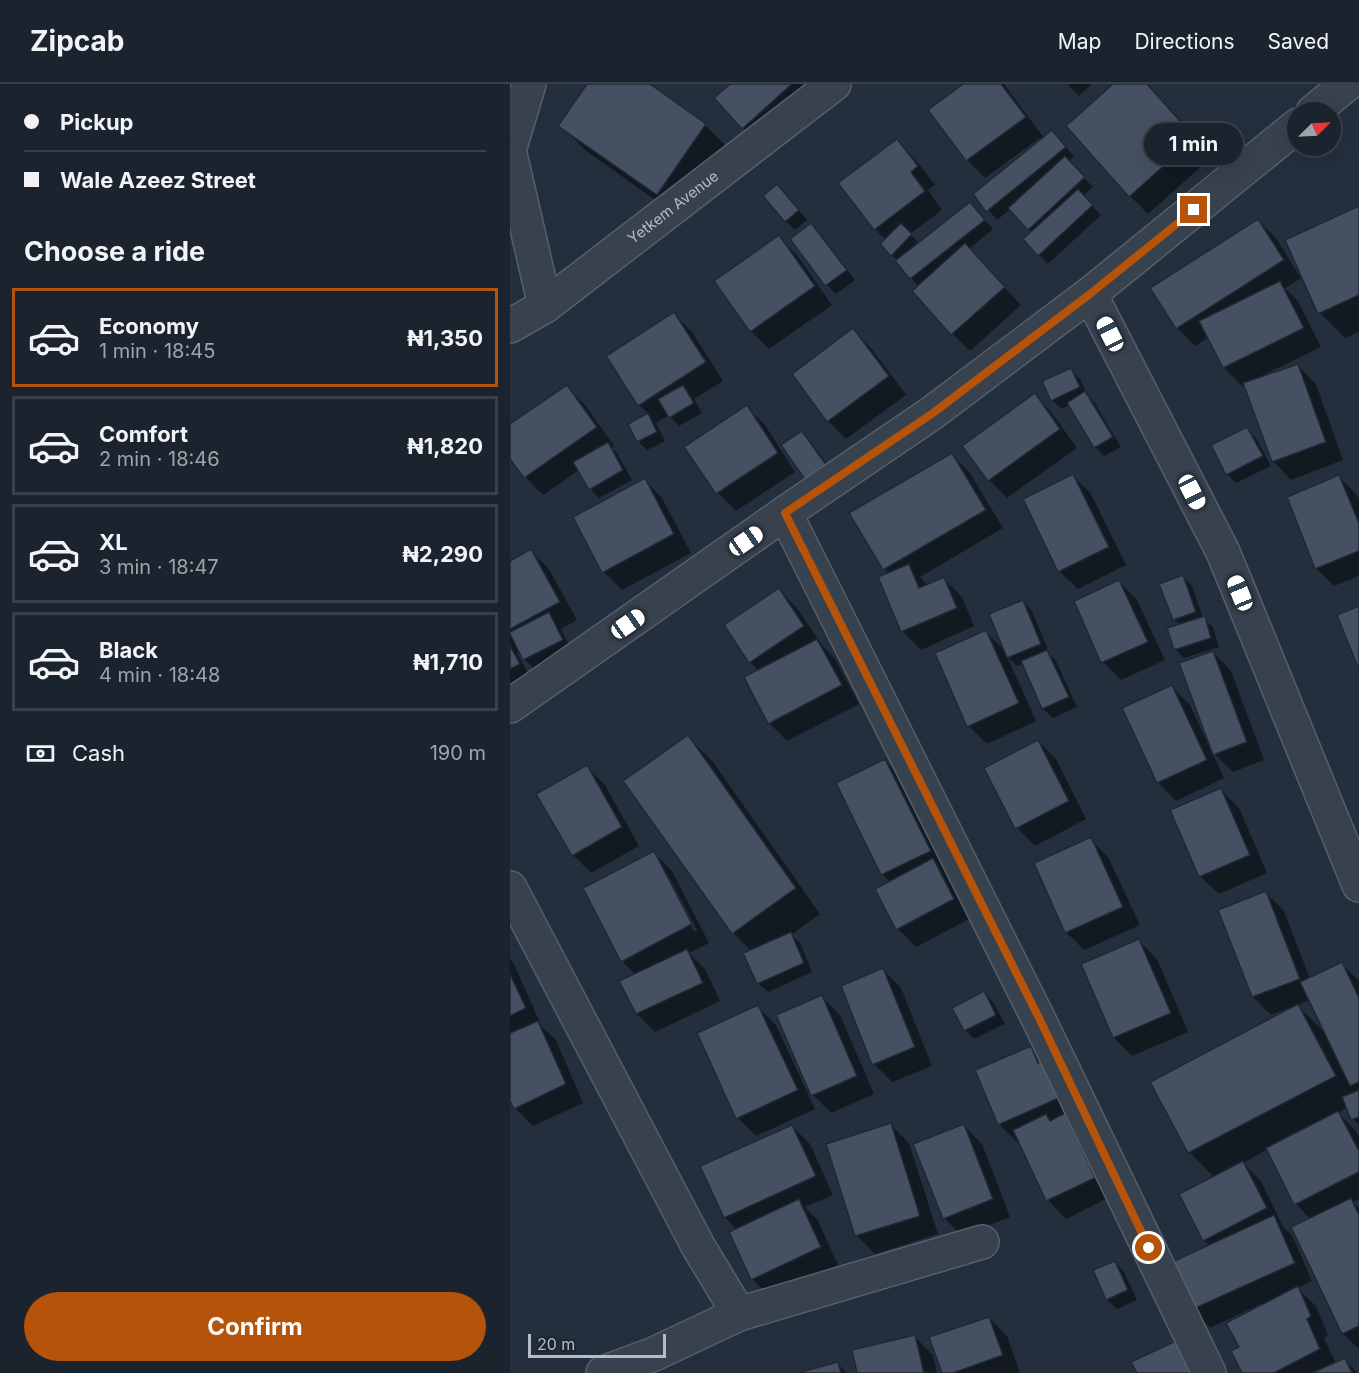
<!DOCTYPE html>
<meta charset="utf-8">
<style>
:root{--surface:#1b232e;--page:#242b36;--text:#f1f3f6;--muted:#a0a4aa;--line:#39404a;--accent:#b45309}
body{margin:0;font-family:Inter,sans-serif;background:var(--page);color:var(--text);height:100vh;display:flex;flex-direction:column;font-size:22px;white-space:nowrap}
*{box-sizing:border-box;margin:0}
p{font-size:20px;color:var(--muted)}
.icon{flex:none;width:33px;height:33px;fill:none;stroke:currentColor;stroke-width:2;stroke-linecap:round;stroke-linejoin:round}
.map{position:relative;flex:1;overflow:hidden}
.drawer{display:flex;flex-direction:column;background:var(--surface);width:510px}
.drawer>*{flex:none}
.top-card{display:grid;align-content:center;height:132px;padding:0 24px;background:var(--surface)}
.needle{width:39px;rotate:66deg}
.controls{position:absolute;left:777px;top:18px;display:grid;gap:12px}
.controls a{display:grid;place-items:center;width:54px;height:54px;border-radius:50%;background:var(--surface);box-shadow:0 6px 24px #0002,0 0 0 2px var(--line);font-size:30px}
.scale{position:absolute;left:18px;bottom:15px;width:138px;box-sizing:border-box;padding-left:6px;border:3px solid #b4bcc9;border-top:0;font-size:16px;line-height:21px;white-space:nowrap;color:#b4bcc9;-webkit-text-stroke:4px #1d2633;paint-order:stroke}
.end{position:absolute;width:27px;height:27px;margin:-14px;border:8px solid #b45309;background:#fff;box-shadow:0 0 0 3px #fff}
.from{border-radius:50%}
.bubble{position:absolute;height:42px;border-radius:21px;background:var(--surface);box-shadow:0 6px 24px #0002,0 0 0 2px var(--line);font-size:20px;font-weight:700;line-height:42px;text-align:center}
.car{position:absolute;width:18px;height:36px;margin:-18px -9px;border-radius:8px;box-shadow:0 0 4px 2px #0007;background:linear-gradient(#fff 24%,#345 0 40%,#fff 0 76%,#345 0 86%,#fff 0)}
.top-card b{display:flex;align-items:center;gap:21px;height:57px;font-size:22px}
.top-card b+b{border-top:2px solid var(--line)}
.top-card i{width:15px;height:15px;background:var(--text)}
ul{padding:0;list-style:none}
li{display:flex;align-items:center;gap:18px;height:99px;margin:0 12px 9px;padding:0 12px;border:3px solid var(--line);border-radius:0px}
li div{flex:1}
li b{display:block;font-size:22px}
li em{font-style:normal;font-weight:700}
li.current{border-color:var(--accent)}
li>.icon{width:54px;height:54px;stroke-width:1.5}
h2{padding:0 24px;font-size:27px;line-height:72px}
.pay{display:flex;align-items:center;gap:15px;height:66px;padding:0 24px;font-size:22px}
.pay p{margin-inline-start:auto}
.action{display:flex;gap:12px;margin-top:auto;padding:12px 24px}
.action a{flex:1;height:69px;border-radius:36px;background:var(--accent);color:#fff;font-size:24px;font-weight:700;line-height:69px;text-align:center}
header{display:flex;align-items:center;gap:36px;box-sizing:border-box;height:84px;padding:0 30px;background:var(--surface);border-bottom:2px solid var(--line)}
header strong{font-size:28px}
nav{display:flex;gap:33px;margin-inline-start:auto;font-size:21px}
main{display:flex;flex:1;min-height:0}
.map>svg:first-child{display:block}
.shadow{fill:#0007;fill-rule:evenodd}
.building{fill:#455162;stroke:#1f2835;stroke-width:1.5}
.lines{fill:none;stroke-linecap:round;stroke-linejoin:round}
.minor-casing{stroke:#565f6c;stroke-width:36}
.minor{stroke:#38414e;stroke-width:33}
.route{stroke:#b45309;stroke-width:8}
.labels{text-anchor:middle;stroke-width:4.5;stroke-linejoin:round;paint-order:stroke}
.street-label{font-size:15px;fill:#b4bcc9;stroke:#1d2633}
</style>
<header>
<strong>Zipcab</strong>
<nav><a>Map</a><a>Directions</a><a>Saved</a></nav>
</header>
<main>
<section class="drawer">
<div class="top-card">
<b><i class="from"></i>Pickup</b>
<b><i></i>Wale Azeez Street</b>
</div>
<h2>Choose a ride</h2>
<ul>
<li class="current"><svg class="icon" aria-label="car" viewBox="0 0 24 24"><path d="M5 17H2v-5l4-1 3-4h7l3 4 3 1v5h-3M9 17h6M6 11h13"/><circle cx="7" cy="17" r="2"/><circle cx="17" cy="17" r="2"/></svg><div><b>Economy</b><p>1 min · 18:45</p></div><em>₦1,350</em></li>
<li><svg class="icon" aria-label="car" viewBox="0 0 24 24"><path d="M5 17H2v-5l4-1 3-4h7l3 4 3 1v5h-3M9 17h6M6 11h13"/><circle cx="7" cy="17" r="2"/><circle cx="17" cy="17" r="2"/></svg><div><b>Comfort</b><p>2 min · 18:46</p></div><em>₦1,820</em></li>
<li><svg class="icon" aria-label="car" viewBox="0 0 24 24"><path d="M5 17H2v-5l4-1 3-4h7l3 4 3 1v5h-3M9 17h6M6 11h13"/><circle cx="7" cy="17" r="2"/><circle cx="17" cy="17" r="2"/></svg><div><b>XL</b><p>3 min · 18:47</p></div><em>₦2,290</em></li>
<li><svg class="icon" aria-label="car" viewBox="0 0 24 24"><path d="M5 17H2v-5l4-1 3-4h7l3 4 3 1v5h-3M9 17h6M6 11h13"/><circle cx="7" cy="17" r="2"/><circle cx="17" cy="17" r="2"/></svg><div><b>Black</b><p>4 min · 18:48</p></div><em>₦1,710</em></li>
</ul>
<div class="pay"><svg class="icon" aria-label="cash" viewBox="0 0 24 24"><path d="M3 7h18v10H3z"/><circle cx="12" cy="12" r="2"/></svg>Cash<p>190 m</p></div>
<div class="action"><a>Confirm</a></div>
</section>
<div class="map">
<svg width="849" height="1289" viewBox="0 0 849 1289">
<rect width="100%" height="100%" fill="#242f3e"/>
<g class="shadow">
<path d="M79,0H138L195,41L220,66L172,135L75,66L50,41Z"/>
<path d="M222,0H301L251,62L206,15Z"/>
<path d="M456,0H494L534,54L542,48L551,57L564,73L558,78L583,103L573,112L591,131L538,180L529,171L523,149L501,125L487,136L465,110L532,56L530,54L475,94L457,76L420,26Z"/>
<path d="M557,0H582L569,12Z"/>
<path d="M606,0H637L702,73L638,130L620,112Z"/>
<path d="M387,57L405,75L425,101L418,106L432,126L400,150L410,160L460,120L483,145L459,165L511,221L460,267L442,249L409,203L401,194L388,177L372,160L376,156L365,145Z"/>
<path d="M276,111L297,136L285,146L276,137Z"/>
<path d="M849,124V248L835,254L810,229L777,157Z"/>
<path d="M748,136L766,154L791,194L775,204L788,217L811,263L749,293L750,295L788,282L806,300L833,376L781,396L763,377L735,300L732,302L714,284L699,253L685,262L667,244Z"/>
<path d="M301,141L310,150L345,196L326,210L317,201L282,155Z"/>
<path d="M269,153L287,171L322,221L259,265L241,247L206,197Z"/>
<path d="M164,230L182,248L213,297L184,315L192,329L169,342L159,331L146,339L155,357L137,366L128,357L120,340L139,330L129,321Z"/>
<path d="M343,246L361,264L396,311L336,355L318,337L284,290Z"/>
<path d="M560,286L570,295L578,312L584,318L611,363L594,372L585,363L560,321L552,325L542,316Z"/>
<path d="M57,303L75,321L104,362L101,364L107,369L122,396L89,414L80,405L69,386L33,411L15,393L0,372V342Z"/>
<path d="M524,311L542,329L567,364L497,414L479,396L454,362Z"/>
<path d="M237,323L255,341L285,388L226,427L208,409Z"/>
<path d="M737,345L746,354L761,382L726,399L717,390Z"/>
<path d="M292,349L301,358L328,395L309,408Z"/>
<path d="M442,371L460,389L493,444L410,493L418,502L434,495L452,513L464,542L411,566L392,547L370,494L379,490L374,485Z"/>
<path d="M563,392L581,410L616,481L568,505L549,487Z"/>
<path d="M829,393L847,411L849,416V492L824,502L806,484Z"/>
<path d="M134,396L152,414L181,469L112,506L94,488Z"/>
<path d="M21,467L39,485L67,536L51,545L61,565L23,584L14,575L10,567L7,569L18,589L0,599V478Z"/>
<path d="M673,493L682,502L693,534L703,543L709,563L674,574L665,565L670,541L664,535Z"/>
<path d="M609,498L627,516L655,576L611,596L593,578Z"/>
<path d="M269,506L287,524L312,561L325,575L349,620L277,657L259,639L249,587L240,578Z"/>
<path d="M513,517L522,527L540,571L546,577L567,623L543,634L533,625L513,580L507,582L497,572L526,637L477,660L459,642L475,547L496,568Z"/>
<path d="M703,568L721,587L754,676L723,688L702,668L714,694L666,717L648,698L662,603L680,621L698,660L700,659Z"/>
<path d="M178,653L203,678L310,830L281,851L290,859L302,888L258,908L248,899L241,867L223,849Z"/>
<path d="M528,657L546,675L576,735L525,762L507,744Z"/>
<path d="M375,676L393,695L438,785L434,787L440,794L461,834L406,863L388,845L380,798L372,790Z"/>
<path d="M77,683L95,701L129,762L81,789L63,771L28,711Z"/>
<path d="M711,706L729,724L757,789L709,810L690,792Z"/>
<path d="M580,755L598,773L630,841L574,866L556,848Z"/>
<path d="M144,769L162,787L199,859L179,869L195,885L210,917L145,948L127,930L126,891L112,877ZM153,789H157L187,846L184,848Z"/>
<path d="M756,809L774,827L800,895L832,880L849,897V1041L843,1035L838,1023L828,1029L846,1047L849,1052V1115L843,1118L849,1124V1265L833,1250L783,1143L800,1135L786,1120L758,1065L733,1079L751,1097L773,1143L782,1151L802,1197L787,1204L806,1222L818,1251L814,1254L826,1280L835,1276L848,1289H734L731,1264L752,1223L751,1220L700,1244L682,1225L700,1162L694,1156L704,1093L679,1068L782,925L781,923L761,931L743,913ZM800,916L816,950L787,921Z"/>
<path d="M629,857L647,875L678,948L622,972L604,954L573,881Z"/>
<path d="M0,875L3,878L32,943L46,956L73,1019L23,1042L5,1024L0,1013Z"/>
<path d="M373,886L391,904L422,982L382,998L364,980Z"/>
<path d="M474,909L483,918L495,940L464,955L455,946Z"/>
<path d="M312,913L330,931L364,1010L321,1029L303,1011Z"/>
<path d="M248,923L266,941L305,1025L246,1052L228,1034Z"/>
<path d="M521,963L553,996L602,1112L556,1135L538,1116L510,1057L507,1058L489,1040Z"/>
<path d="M381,1041L399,1059L428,1150L365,1170L347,1152L318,1061Z"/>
<path d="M282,1042L300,1060L323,1111L295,1123L307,1135L328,1181L260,1213L242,1195L227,1146L215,1133Z"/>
<path d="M454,1042L472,1060L500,1133L452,1152L434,1134Z"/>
<path d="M605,1178L614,1188L627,1216L607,1225L597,1216L585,1187Z"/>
<path d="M479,1234L497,1252L510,1289H434Z"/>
<path d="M405,1253L423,1271L427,1289H349Z"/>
<path d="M327,1279L337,1289H293Z"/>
</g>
<g class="building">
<path d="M77,0H140L196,40L147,111L48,42Z"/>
<path d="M220,0H282L232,45L204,14Z"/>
<path d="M453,0H491L516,33L456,77L418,26Z"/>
<path d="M603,0H637L685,54L619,113L556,42Z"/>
<path d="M542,46L556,63L476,128L463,110Z"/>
<path d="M387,55L408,82L401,88L415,107L364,146L328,99Z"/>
<path d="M555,72L575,93L518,146L498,124Z"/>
<path d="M267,100L289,126L275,138L253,112Z"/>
<path d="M568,105L583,121L528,172L513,155Z"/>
<path d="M460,118L475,136L400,195L385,177Z"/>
<path d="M849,122V211L808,230L775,156Z"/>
<path d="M748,135L774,176L666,245L640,204Z"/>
<path d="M301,139L337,186L315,202L280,155Z"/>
<path d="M391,139L402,150L381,172L370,160Z"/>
<path d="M269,151L305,202L240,248L204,197Z"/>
<path d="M455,159L495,203L441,251L402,207Z"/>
<path d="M770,197L794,244L713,284L689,237Z"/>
<path d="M164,228L196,278L128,322L96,272Z"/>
<path d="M343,244L379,292L317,338L282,290Z"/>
<path d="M788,280L816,358L762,378L733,299Z"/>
<path d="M561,284L570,303L541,317L532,297Z"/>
<path d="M57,301L87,343L14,394L0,375V340Z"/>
<path d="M173,301L184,319L159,334L148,315Z"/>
<path d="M575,307L603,353L584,364L557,319Z"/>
<path d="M525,309L550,345L478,397L452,362Z"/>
<path d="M237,321L268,369L206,410L174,363Z"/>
<path d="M138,329L147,348L127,358L118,340Z"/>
<path d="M737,343L753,372L716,391L701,361Z"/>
<path d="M292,347L319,385L298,400L271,361Z"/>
<path d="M98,358L113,386L79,406L63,378Z"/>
<path d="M442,369L476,426L373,486L339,429Z"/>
<path d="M563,390L599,463L548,488L513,415Z"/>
<path d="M829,391L849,439V467L805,485L777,413Z"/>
<path d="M135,394L164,450L92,489L63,433Z"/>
<path d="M21,465L50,518L0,545V477Z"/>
<path d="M399,480L409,504L434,493L447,524L391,548L368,493Z"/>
<path d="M673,491L686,528L663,536L649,500Z"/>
<path d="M609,496L638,558L591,579L564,517Z"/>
<path d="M269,504L294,542L239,579L214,541Z"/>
<path d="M513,516L531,560L497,574L479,530Z"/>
<path d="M849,522V586L827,531Z"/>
<path d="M39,528L53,556L13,576L0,550V548Z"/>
<path d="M695,532L701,554L664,566L657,544Z"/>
<path d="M476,546L509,619L457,643L425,569Z"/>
<path d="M307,555L332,601L258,640L234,593Z"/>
<path d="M0,562L10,580L0,585Z"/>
<path d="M537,566L559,613L532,625L511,577Z"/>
<path d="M703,567L737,658L703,671L669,579Z"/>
<path d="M662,601L697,676L647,699L612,624Z"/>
<path d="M178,651L286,804L222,850L113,697Z"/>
<path d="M528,656L559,717L505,745L474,684Z"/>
<path d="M375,675L421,767L371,791L326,699Z"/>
<path d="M77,681L112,743L62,772L26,710Z"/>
<path d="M711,704L740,771L689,793L660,726Z"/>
<path d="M581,753L613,823L555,849L524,779Z"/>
<path d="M144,767L182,840L111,878L73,804Z"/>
<path d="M423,774L444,815L386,846L365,805Z"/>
<path d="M756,807L790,895L742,913L708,826Z"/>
<path d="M281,848L294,879L247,900L233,869Z"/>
<path d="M629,855L661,929L603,954L571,880Z"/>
<path d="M177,865L193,899L126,930L109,897Z"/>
<path d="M832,878L849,914V998L840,1002L790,898Z"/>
<path d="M373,884L405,963L362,981L331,902Z"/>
<path d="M0,890L16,924L0,932Z"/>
<path d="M474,907L486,931L454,947L442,924Z"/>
<path d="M312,911L347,992L301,1012L266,931Z"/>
<path d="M788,920L826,992L678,1069L640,998Z"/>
<path d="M248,921L288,1006L226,1035L187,949Z"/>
<path d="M28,937L56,1000L4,1025L0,1017V949Z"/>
<path d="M521,962L528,979L535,976L551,1013L488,1041L465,986Z"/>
<path d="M849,1006V1033L841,1036L832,1013Z"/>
<path d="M828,1027L849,1067V1088L784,1121L756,1064Z"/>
<path d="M555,1029L585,1094L536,1117L503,1046L536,1030L540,1037Z"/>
<path d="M381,1039L410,1132L345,1152L316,1060Z"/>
<path d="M454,1040L483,1115L433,1135L403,1060Z"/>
<path d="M282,1041L306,1092L214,1134L190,1082Z"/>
<path d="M733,1077L757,1124L693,1157L669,1110Z"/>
<path d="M841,1114L849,1131V1242L832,1250L781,1143Z"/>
<path d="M289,1115L311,1163L241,1196L219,1148Z"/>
<path d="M764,1131L785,1179L681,1226L660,1179Z"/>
<path d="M605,1177L618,1206L596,1216L583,1186Z"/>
<path d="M788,1202L801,1232L797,1235L810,1265L764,1289H732L721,1267L729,1263L716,1239Z"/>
<path d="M479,1233L493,1271L443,1289H432L419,1253Z"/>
<path d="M405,1251L414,1289H347L342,1266Z"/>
<path d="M670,1255L687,1289H627L621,1278Z"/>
<path d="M835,1274L842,1289H802Z"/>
<path d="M328,1278L331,1289H288Z"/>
</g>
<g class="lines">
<defs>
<g id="minor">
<path d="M803,28L837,0"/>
<path d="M0,63L19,0"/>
<path d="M0,70L35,222"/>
<path d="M580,210L713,468L849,801"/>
<path id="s1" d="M0,242L35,222L324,0"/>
<path d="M275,429L529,936L699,1289"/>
<path d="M0,622L275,429L422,329L580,210L788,41"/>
<path d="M0,804L188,1162L229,1230L144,1270L93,1289"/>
<path d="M229,1230L472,1158"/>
</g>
</defs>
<use href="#minor" class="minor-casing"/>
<use href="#minor" class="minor"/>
</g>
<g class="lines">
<path class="route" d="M639,1164L530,936L275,429L423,329L580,210L684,126"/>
</g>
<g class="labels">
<g class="street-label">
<text dy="5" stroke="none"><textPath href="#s1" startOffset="202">Yetkem Avenue</textPath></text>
</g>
</g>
</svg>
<div class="controls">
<a><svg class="needle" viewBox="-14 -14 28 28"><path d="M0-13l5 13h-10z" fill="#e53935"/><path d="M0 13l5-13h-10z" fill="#a0a4aa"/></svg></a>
</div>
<div class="scale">20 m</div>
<i class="end from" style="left:639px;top:1164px"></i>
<i class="end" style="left:684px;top:126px"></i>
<div class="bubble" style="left:634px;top:39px;width:99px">1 min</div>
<i class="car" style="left:600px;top:250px;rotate:333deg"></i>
<i class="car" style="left:682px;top:408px;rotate:153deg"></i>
<i class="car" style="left:236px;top:457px;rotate:55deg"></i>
<i class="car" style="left:730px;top:509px;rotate:338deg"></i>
<i class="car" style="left:118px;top:540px;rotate:55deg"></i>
</div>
</main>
